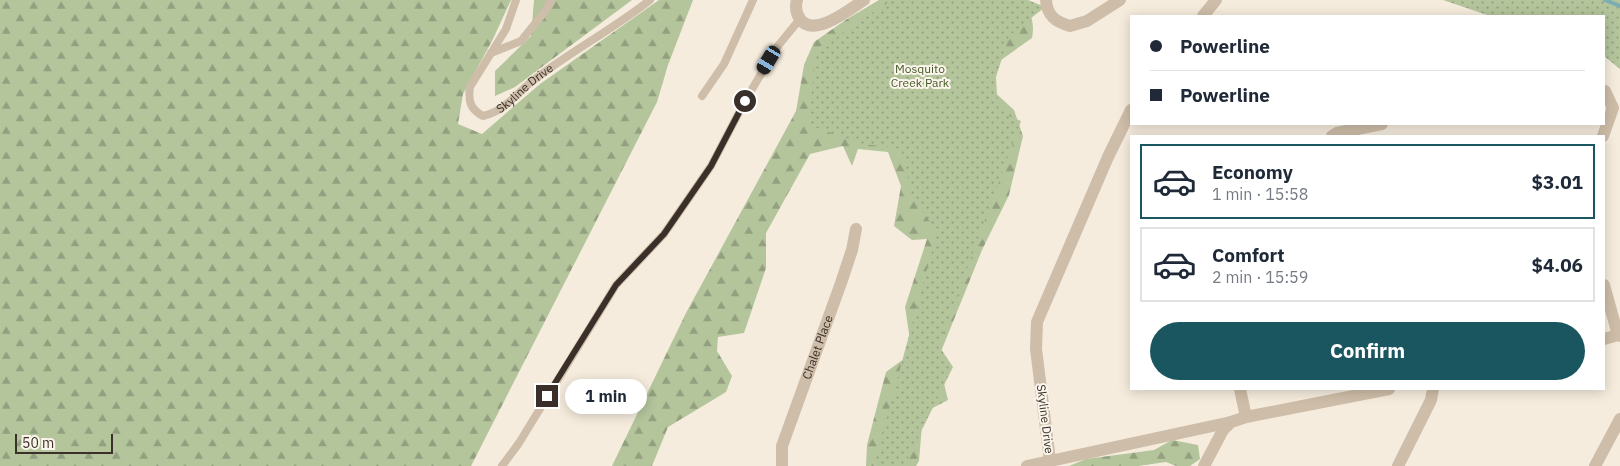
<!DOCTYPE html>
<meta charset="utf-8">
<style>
:root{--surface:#fff;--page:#f2f2f3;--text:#1f2937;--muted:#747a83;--line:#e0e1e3;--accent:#1a5660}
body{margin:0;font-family:"IBM Plex Sans",sans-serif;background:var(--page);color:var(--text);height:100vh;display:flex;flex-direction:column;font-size:19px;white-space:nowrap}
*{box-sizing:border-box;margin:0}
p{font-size:16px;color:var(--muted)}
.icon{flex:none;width:28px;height:28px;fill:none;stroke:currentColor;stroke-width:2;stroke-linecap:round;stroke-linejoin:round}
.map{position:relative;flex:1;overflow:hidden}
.drawer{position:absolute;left:1130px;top:135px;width:475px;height:255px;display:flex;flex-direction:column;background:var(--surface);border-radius:0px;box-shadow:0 2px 12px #0003}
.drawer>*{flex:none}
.hud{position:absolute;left:1130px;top:15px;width:475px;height:110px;border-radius:0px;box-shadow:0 2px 12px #0003;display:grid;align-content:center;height:110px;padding:0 20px;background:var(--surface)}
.scale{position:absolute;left:15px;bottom:12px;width:98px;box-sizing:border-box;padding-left:5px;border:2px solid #3a3029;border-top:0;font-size:14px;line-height:18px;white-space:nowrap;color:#3a3029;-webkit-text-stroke:4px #fbf5eb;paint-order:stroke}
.end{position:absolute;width:22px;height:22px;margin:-11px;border:6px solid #3a3029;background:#fff;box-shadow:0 0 0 2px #fff}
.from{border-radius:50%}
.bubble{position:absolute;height:35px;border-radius:18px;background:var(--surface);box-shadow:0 2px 12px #0003;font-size:16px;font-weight:800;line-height:35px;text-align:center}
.car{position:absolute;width:15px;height:30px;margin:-15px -8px;border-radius:6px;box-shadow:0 0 4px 1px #0007;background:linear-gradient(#222 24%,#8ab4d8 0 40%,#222 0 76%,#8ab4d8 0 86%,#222 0)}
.hud b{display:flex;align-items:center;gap:18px;height:48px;font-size:19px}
.hud b+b{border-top:1px solid var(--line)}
.hud i{width:12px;height:12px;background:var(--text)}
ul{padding:9px 0 0;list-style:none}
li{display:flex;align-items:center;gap:15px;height:75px;margin:0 10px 8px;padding:0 10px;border:2px solid var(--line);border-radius:0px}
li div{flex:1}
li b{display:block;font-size:19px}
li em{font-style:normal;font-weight:800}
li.active{border-color:var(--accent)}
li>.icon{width:45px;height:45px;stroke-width:1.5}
.cta{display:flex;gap:10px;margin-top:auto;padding:10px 20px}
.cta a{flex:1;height:58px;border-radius:30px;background:var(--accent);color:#fff;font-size:20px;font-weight:800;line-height:58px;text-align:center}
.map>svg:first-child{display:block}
.forest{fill:url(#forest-firs)}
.park{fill:url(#park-dots)}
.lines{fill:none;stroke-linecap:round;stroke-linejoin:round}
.stream{stroke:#7aadb4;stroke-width:4}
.service{stroke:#cebda8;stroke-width:8}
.minor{stroke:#cebda8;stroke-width:12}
.tertiary{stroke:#cebda8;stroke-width:12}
.route{stroke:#3a3029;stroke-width:6}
.labels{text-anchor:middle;stroke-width:4;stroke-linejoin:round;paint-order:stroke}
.park-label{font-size:12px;fill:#455b2a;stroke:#fbf5eb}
.street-label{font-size:12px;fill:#3a3029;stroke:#fbf5eb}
</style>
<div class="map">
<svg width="1620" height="466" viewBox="0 0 1620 466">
<defs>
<pattern id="forest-firs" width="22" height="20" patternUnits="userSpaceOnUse" patternTransform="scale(1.25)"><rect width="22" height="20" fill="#b4c59c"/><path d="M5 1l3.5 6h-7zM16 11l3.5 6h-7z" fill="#93a07f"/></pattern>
<pattern id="park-dots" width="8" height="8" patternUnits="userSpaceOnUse" patternTransform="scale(1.25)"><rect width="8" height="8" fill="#b4c59c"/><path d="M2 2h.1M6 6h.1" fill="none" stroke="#93a07f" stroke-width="1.8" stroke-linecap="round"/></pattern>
</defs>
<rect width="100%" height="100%" fill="#f5ecdd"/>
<g class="forest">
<path d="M0,0H511L492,41L463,94L458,124L482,134L540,84L659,0H693L668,65L657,102L471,466H0Z"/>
<path d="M534,0H632L515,87L495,96V71L531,36Z"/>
<path d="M879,0H1023C1031,12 1035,24 1032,38L994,65L990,88L1014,110L1023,136L1009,195L982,250L938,359L948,400L923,413L919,461L916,466H866L867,445L886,372L912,353L905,307L927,239L912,240L894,226L901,186L888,152L858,149L852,166L843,146L810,154L766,233V268L744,333L718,337L717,351L732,376L726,392L668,427L652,466H612L686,313L796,111L804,65L814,42L847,19Z"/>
<path d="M1172,440L1198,445L1200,459L1190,466H1176L1166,462L1138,466H1069L1086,459L1154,450Z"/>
</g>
<g class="park">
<path d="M892,0H1028L1045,7L1009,36L996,77L997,96L1009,116L1021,121L939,346L953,367L904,466H877L874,465L937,232L912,196L901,149L864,144L808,125L816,54L850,27Z"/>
<path d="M1443,0H1620V69L1604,56V16H1490Z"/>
</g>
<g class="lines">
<path class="stream" d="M1605,0L1620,6"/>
<g class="service">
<path id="s1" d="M516,0L506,29L470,87C468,101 470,109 483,116C506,111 517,92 535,79C572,51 613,29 650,0"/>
<path d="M491,53L521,41L546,10L551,0"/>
<path d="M702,96L724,64L753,0"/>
<path d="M502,466L519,443L616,285L664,234L711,166L745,101L777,47L800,19"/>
</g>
<g class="minor">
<path d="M797,0C795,7 796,13 800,19C814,39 851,8 864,0"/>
<path d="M1046,0C1047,16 1056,22 1070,26L1087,21L1120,0"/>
<path d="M1203,16L1216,0"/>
<path d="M1332,136L1337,133L1382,124"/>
<path d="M1603,136L1613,108L1605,91"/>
<path d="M1604,285L1618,335"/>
<path d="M1604,339L1618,335L1620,336"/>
<path d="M1240,389L1246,417"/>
<path d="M1050,461L1036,349L1037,322L1108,157L1131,110"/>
<path id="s2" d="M782,466V446L841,283L852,250L856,229"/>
<path d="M1027,466L1231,422L1246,417L1389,389"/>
<path d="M1204,466L1223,430L1231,422"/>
<path d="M1398,466L1431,400L1433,389"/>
</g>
<path class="tertiary" d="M1595,466L1620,419"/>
</g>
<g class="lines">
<path class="route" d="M547,396L616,285L664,234L711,166L745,101"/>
</g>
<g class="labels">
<g class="park-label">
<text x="920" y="73">Mosquito<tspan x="920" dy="14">Creek Park</tspan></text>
</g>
<g class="street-label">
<text dy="4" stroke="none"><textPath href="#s1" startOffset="184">Skyline Drive</textPath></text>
<text dy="4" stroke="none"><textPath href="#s2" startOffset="125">Chalet Place</textPath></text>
<text transform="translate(1045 419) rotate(83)" y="4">Skyline Drive</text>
</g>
</g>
</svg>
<div class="scale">50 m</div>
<i class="end from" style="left:745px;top:101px"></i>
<i class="end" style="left:547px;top:396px"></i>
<div class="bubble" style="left:565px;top:379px;width:82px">1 min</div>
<i class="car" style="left:769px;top:60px;rotate:211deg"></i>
<div class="hud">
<b><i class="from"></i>Powerline</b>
<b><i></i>Powerline</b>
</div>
<section class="drawer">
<ul>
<li class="active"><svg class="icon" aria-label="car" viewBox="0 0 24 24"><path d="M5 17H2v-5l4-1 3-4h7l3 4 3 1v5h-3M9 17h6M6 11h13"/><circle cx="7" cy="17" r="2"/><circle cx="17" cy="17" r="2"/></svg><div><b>Economy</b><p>1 min · 15:58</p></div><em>$3.01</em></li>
<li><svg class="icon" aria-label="car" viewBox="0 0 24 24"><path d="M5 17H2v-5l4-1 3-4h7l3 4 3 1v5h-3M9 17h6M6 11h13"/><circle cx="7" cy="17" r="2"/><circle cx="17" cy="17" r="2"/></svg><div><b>Comfort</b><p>2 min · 15:59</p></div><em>$4.06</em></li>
</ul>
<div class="cta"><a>Confirm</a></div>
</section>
</div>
